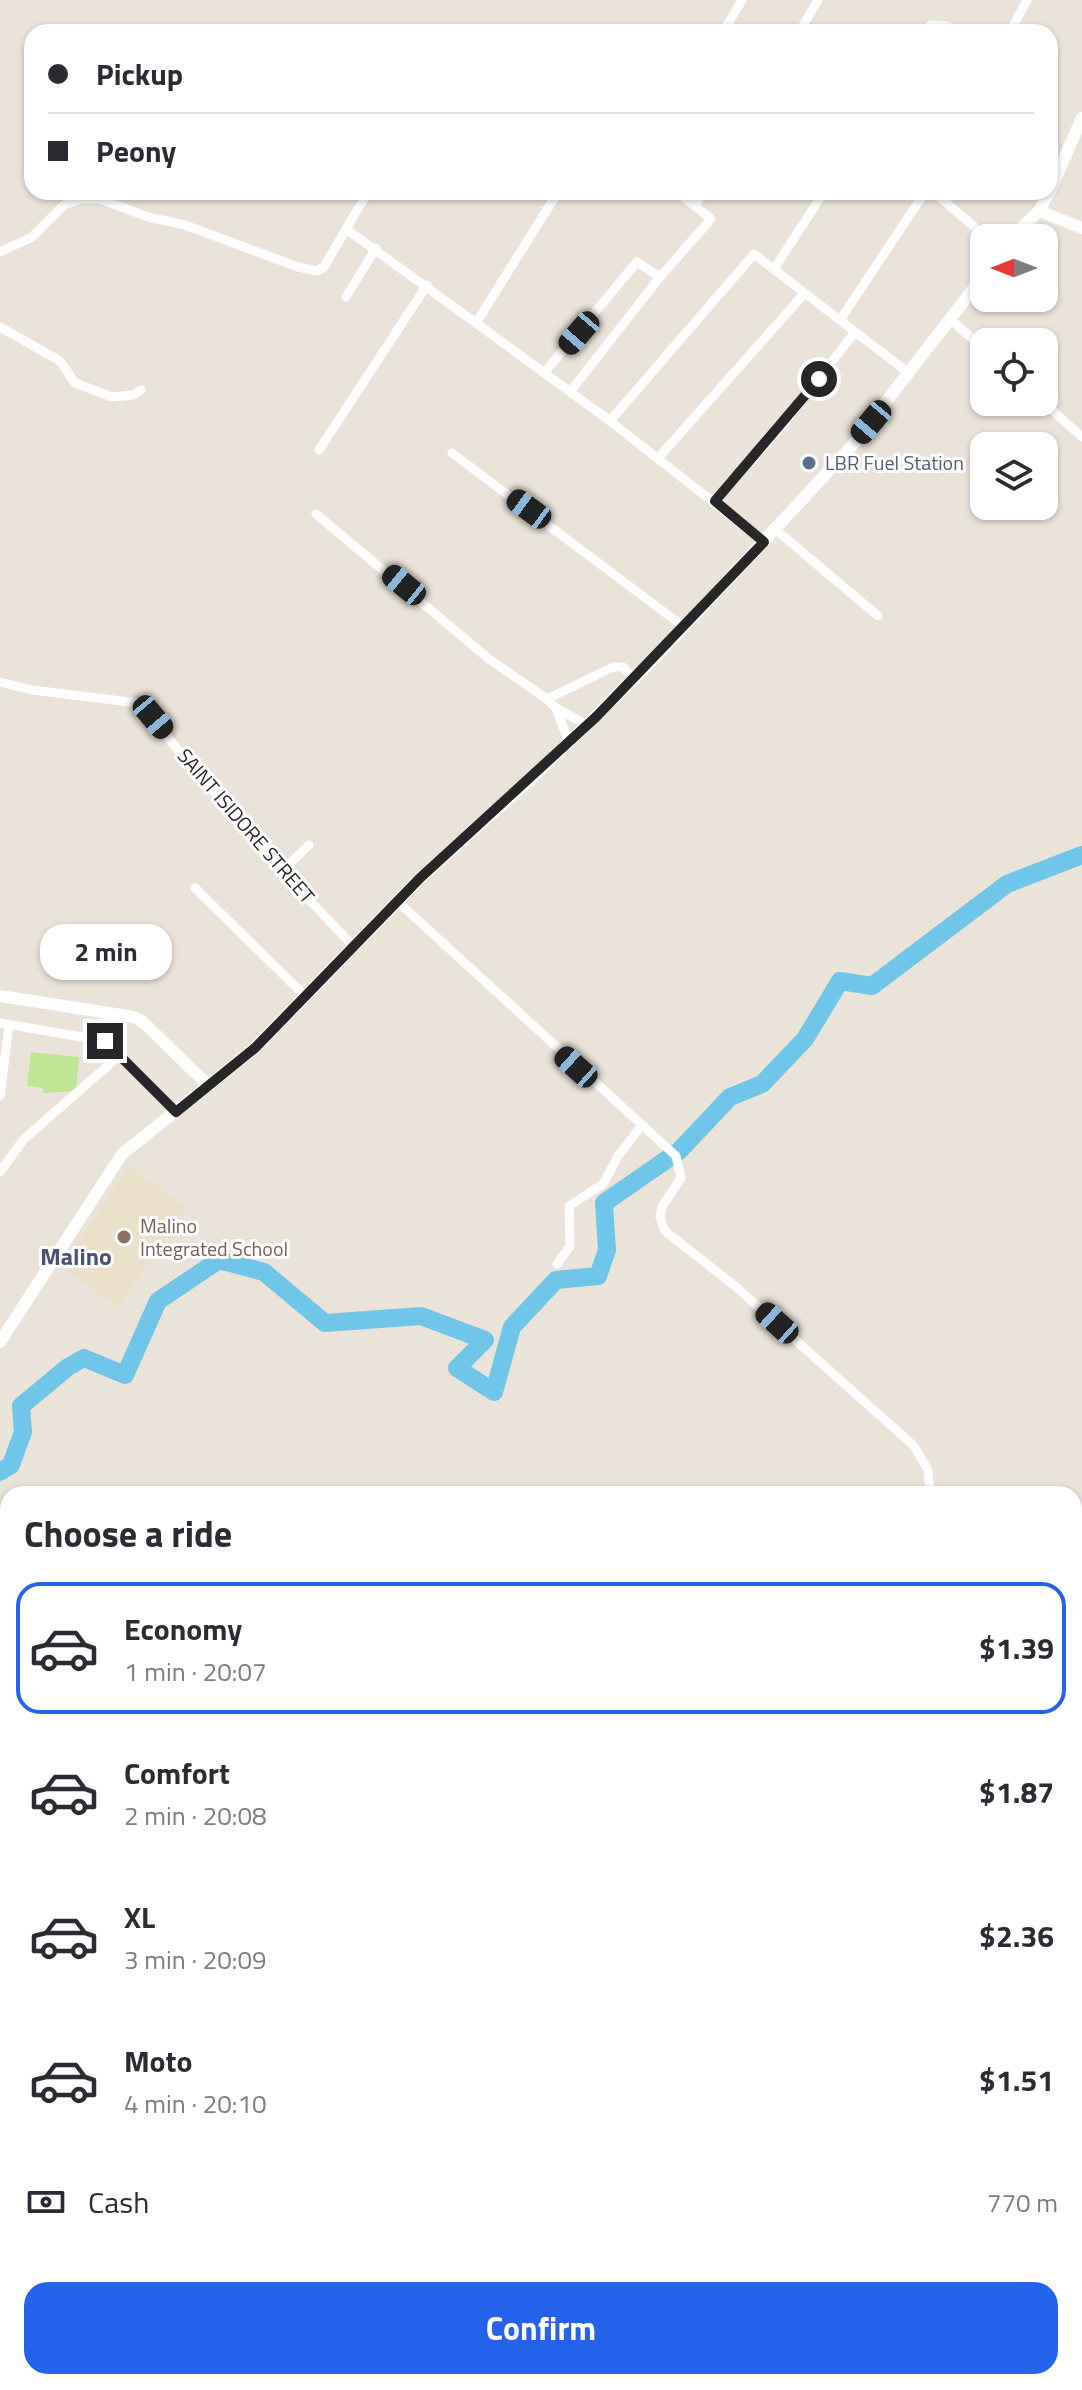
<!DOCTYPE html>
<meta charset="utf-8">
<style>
:root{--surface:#fff;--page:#f2f2f3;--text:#2b2b33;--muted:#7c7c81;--line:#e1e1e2;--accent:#2563eb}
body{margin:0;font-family:"Titillium Web",sans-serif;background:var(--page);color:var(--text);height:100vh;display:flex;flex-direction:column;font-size:30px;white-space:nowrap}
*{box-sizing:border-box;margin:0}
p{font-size:26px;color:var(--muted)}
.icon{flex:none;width:44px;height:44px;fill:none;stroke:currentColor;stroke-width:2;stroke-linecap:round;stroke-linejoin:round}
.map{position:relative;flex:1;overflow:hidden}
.drawer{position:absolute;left:0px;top:1486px;width:1082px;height:904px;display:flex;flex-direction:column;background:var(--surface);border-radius:24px 24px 0 0;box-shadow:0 2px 6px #0004}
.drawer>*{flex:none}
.banner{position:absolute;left:24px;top:24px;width:1034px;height:176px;border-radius:24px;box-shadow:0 2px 6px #0004;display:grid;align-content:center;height:176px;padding:0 24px;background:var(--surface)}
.needle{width:52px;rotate:270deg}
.controls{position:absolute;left:970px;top:224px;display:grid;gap:16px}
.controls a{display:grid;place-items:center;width:88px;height:88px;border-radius:16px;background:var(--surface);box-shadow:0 2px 6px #0004;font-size:40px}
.end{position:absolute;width:36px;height:36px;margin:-18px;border:10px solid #272727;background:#fff;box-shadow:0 0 0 4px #fff}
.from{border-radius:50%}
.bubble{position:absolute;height:56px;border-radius:24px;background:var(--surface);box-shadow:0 2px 6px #0004;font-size:26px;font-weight:700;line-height:56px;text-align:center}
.car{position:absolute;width:24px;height:48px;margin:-24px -12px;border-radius:10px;box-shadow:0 0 6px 2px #0007;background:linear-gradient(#222 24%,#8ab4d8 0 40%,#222 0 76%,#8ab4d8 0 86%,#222 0)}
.banner b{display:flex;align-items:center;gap:28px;height:76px;font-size:30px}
.banner b+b{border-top:2px solid var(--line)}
.banner i{width:20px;height:20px;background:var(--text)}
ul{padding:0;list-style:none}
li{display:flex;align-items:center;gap:24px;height:132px;margin:0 16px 12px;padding:0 8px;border:4px solid transparent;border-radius:24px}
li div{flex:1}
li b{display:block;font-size:30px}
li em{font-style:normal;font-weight:700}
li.current{border-color:var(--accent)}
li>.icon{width:72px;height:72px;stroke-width:1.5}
h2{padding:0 24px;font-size:36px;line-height:96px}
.pay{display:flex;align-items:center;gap:20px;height:88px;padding:0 24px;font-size:30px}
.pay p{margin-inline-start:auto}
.button{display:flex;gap:16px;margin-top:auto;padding:16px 24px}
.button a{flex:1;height:92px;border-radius:24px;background:var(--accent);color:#fff;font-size:32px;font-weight:700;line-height:92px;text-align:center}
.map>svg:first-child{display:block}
.education{fill:#ebe1c9}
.green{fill:#aedf97}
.pitch{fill:#c1e693}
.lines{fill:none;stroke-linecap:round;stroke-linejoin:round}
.stream{stroke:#6fc6e9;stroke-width:3}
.river{stroke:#6fc6e9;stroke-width:18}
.street{stroke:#fff;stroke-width:9}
.secondary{stroke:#fff;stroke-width:12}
.route{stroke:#272727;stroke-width:10}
.service-dot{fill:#5c6f8a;stroke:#fff;stroke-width:3}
.education-dot{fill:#8d6e63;stroke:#fff;stroke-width:3}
.labels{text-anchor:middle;stroke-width:6;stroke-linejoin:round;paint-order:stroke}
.service-label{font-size:20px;fill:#4e5e75;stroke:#fff;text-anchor:start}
.street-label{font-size:20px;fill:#272727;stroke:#fff}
.education-label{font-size:20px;fill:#785e54;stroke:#fff;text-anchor:start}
.quarter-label{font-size:24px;font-weight:bold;fill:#4a5176;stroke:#fff}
</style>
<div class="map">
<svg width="1082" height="2390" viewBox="0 0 1082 2390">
<rect width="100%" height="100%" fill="#eae3d9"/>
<path class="education" d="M129,1167L186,1207L118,1307L61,1267Z"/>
<path class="green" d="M1074,1984L1082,1991V2109L1074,2102Z"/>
<path class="pitch" d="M31,1052L79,1057L76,1091L43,1093V1088L27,1086Z"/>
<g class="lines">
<g class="stream">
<path d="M1074,2301L1082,2289"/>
<path d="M726,2390L734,2382"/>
</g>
<path class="river" d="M0,1472L11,1465L23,1432L21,1406L68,1367L84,1358L125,1375L158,1301L219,1260L264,1272L325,1323L421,1316L485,1340L457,1368L494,1392L512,1327L556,1280L598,1276L607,1250L604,1203L679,1151L730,1097L762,1084L805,1039L840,981L872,986L1007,884L1082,855"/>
<g class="street">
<path d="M723,32L742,0"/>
<path d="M799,32L818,0"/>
<path d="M921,32L931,25L948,26L954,32"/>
<path d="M1010,32L1027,0"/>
<path d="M368,192L346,229L476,323"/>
<path d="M558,192L476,323L610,421"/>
<path d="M934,192L987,238"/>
<path d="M696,204L703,192"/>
<path d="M0,252L32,237L64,205L81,199H100L148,217L185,225L298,267L317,271L324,267L346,229"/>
<path d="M774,269L824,192"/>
<path d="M346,297L376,248"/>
<path d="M840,320L925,192"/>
<path d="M951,320L984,349"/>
<path d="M0,327L60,361L75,383L112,397L133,395L141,390"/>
<path d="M544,373L637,262L660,277"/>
<path d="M570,392L660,277L711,219L677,192"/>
<path d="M1043,402L1082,437"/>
<path d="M319,450L427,285"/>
<path d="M452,453L684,627"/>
<path d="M659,457L803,295"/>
<path d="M715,501L781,427L855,332"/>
<path d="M316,514L489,659L547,699L556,708L569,743"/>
<path d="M775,529L878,616"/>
<path d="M764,542L610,421L754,254L910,374"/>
<path d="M0,682L32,690L138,703L282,871L353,946"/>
<path d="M547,699L613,667H623L634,679"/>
<path d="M556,708L587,725"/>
<path d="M282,871L309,845"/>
<path d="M195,888L305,996"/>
<path d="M397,901L676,1156L681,1178L662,1207L660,1217L665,1231L735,1286L914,1446L928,1470L930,1494"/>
<path d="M0,1023L105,1041L176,1112"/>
<path d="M0,1096L9,1025"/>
<path d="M0,1172L23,1140L120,1055"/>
<path d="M557,1264L570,1246L569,1206L603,1184L618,1156L642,1125"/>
<path d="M1074,2029L1082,2035"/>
<path d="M1074,2195L1082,2188"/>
<path d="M498,2390L501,2382"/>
<path d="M750,2390L762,2382"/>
</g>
<g class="secondary">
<path d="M1050,191L1082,118"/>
<path d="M1039,211L1082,228"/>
<path d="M1011,238L1039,211L1049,192"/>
<path d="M0,996L134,1017L143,1022L209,1086"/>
<path d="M0,1342L122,1154L255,1048L420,878L531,779L658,655L851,447L984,275"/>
</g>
</g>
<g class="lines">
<path class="route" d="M105,1041L176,1112L255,1048L420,878L596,717L764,542L715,501L819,379"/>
</g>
<circle class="service-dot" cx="809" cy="463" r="8"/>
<circle class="education-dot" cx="124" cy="1237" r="8"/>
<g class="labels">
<g class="service-label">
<text x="825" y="470">LBR Fuel Station</text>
</g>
<g class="street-label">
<text transform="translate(246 826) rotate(49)" y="7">SAINT ISIDORE STREET</text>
</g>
<g class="education-label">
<text x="140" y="1233">Malino<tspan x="140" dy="23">Integrated School</tspan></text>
</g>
<g class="quarter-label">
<text x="76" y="1265">Malino</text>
</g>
</g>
</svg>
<div class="controls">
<a><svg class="needle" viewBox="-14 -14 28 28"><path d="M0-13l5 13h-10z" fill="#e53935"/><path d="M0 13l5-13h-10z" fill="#7c7c81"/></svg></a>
<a><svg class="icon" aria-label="locate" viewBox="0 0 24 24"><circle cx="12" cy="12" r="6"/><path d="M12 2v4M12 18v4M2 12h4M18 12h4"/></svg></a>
<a><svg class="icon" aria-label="layers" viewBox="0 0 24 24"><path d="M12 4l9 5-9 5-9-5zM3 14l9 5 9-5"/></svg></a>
</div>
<i class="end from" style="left:819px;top:379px"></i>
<i class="end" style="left:105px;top:1041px"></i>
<div class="bubble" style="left:40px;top:924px;width:132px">2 min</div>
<i class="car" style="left:579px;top:333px;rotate:221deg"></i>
<i class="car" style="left:871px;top:422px;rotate:220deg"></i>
<i class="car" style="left:529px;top:509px;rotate:306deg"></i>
<i class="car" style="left:404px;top:585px;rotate:309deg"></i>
<i class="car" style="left:153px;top:717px;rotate:140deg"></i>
<i class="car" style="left:576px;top:1067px;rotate:312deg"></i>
<i class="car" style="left:777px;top:1323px;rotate:312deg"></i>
<div class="banner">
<b><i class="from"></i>Pickup</b>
<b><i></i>Peony</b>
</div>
<section class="drawer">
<h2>Choose a ride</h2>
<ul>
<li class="current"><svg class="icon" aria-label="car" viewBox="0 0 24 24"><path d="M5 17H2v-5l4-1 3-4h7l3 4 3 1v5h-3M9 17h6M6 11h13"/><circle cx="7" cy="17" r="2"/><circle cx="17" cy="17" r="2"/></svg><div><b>Economy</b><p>1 min · 20:07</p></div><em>$1.39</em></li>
<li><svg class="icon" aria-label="car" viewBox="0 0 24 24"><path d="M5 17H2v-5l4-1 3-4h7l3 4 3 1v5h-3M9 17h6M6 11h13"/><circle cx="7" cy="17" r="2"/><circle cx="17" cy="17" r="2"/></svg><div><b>Comfort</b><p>2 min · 20:08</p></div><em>$1.87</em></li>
<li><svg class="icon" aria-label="car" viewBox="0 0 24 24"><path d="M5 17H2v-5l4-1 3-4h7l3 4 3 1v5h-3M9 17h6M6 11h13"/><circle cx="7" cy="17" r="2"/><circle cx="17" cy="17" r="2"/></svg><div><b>XL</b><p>3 min · 20:09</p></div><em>$2.36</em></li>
<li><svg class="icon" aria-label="car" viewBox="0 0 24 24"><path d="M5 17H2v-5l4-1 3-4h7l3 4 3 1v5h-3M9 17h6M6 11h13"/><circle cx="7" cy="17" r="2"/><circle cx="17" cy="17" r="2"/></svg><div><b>Moto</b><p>4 min · 20:10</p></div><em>$1.51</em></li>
</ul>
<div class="pay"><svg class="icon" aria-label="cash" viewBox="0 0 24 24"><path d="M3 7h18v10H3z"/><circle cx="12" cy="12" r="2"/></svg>Cash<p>770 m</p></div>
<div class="button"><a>Confirm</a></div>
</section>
</div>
